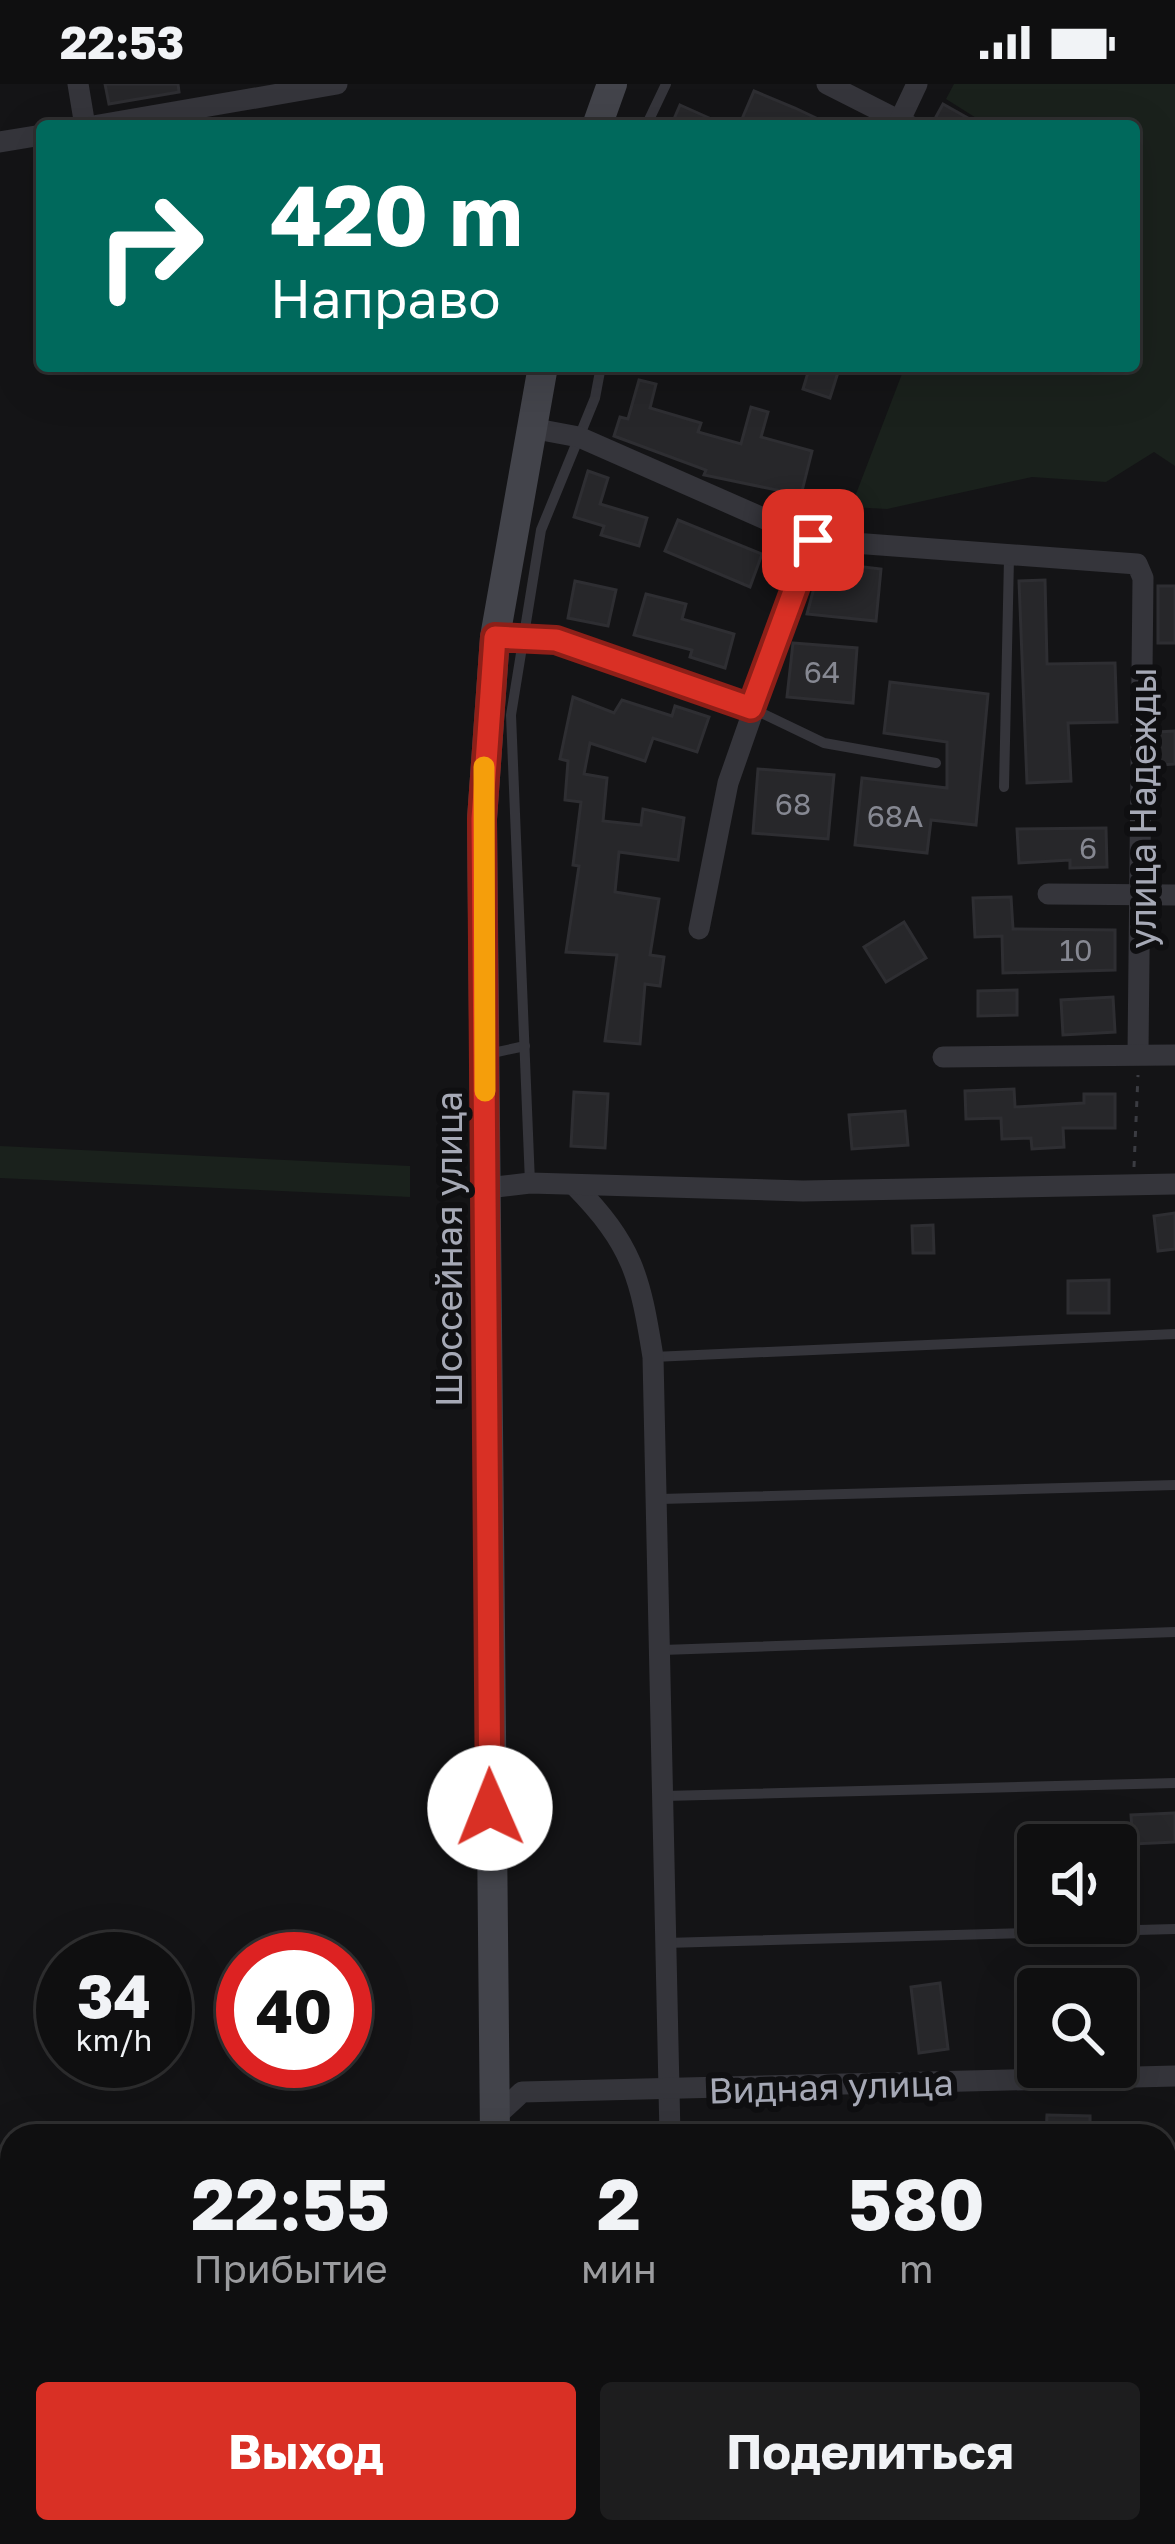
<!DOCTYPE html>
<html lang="ru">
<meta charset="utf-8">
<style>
body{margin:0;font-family:"Golos Text",sans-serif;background:#1d1d1e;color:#f1f3f6;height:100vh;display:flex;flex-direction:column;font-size:45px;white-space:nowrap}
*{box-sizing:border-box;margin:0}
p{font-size:39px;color:#9b9c9f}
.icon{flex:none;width:66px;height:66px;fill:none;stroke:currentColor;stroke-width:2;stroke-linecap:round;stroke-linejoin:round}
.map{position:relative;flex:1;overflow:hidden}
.drawer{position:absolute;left:0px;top:2040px;width:1176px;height:420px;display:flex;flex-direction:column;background:#0f0f10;border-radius:36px 36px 0 0;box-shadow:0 12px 48px #0002,0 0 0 3px #2f2f30}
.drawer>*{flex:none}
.guide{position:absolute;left:36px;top:36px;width:1104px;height:252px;border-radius:12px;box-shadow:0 12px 48px #0002,0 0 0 3px #2f2f30;background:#00695c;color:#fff;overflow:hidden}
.controls{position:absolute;left:1017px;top:1740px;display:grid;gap:24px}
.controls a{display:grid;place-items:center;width:120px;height:120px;border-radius:12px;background:#0f0f10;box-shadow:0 12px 48px #0002,0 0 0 3px #2f2f30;font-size:60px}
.speed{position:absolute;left:36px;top:1848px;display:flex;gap:24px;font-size:60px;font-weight:700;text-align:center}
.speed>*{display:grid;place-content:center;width:156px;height:156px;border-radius:50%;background:#0f0f10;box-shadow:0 12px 48px #0002,0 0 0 3px #2f2f30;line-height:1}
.speed small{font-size:30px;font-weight:400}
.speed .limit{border:18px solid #d22;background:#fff;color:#111}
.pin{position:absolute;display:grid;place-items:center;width:102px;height:102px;color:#fff;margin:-51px;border-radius:24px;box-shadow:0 6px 18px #0006}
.me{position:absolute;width:132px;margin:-66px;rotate:359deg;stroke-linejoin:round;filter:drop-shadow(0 0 9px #0008)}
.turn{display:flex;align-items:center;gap:42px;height:252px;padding:0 36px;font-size:54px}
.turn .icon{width:156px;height:156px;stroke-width:2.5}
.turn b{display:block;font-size:84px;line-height:102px}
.eta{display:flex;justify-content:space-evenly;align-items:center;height:204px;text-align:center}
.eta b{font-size:72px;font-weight:700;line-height:84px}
.action{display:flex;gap:24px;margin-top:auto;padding:24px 36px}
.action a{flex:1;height:138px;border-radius:12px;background:#d93025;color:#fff;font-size:48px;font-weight:700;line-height:138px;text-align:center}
.action a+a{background:#1d1d1e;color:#f1f3f6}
.status{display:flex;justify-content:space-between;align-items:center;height:84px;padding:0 60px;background:#0f0f10;direction:ltr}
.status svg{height:33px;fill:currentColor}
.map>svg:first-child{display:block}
</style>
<div class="status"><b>22:53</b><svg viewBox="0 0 49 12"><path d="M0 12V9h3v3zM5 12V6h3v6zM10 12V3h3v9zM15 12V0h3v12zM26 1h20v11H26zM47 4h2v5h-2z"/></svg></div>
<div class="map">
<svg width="1175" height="2460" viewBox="0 0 1175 2460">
<rect width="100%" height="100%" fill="#141416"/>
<g fill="#1a211c">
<polygon points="954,0 1175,0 1175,382 1154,368 1106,398 1032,393 887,425 851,423 905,282 1134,282 1134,42 989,42 946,15"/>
<polygon points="0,1062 410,1082 410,1113 0,1094"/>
<polygon points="1175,2384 1175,2460 1112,2460 1122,2448 1164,2448 1164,2397"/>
</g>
<g fill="#27272a" stroke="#2e2e32" stroke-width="3">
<polygon points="105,0 178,0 179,8 109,20"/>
<polygon points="754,7 795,24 833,42 739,42"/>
<polygon points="943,20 982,42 931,42"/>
<polygon points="680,21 727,42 671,42"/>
<polygon points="810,282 840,282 830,314 803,305"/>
<polygon points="639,296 656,300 650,324 701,339 698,348 741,360 751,323 768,328 761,353 812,367 801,411 704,391 706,386 614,352 620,333 628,335"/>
<polygon points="588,387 608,394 600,420 647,434 639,462 601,451 604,442 574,433"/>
<polygon points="678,436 762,470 750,503 665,467"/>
<polygon points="821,478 881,485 876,537 807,530"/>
<polygon points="1045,496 1047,580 1115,579 1117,638 1068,639 1071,697 1027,699 1019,497"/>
<polygon points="575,497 616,506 608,542 568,534"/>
<rect x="1158" y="502" width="17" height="57"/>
<polygon points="646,510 686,520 682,535 734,550 725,584 690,573 692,566 634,551"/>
<polygon points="793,559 857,564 853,619 787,613"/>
<polygon points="890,598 988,610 976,741 931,736 927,769 855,761 862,694 947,704 947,658 884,649"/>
<polygon points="573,613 614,629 622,616 672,632 675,622 709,633 697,668 653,654 645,677 590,659 584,690 607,694 603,737 641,741 643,725 684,734 678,776 619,768 615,808 659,815 650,871 664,873 660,902 645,900 640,960 605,957 617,871 566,868 579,782 573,781 581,718 565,716 568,677 560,675"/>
<polygon points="1175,647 1175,680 1160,681 1158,648"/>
<polygon points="758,685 834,691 828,755 753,749"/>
<polygon points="1106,744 1107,783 1070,784 1070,776 1019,779 1017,745"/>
<polygon points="1011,813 1013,845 1115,846 1115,886 1003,889 1002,852 975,853 973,814"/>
<polygon points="904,838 926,874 886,898 864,863"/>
<polygon points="1017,906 1017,931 978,932 978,907"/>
<polygon points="1113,913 1115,948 1063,951 1061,916"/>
<polygon points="1014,1005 1015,1023 1084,1019 1084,1010 1115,1010 1115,1044 1063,1044 1064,1063 1032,1065 1031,1054 1002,1055 1001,1034 966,1035 965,1007"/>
<polygon points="574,1008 608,1010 605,1064 571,1062"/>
<polygon points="905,1027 908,1061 852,1065 849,1031"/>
<polygon points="1175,1129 1175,1165 1158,1167 1154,1132"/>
<polygon points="933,1141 934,1169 913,1169 912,1142"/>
<polygon points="1109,1196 1109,1229 1068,1229 1068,1197"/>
<polygon points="1175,1729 1175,1758 1133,1760 1131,1731"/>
<polygon points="940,1899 948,1965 919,1969 911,1903"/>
<polygon points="1047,2031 1090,2032 1090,2052 1046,2052"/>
</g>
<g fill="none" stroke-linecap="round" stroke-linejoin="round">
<polyline stroke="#3b3c42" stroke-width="3" stroke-dasharray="6 9" stroke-linecap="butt" points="1134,1083 1138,991"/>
<g stroke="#35353b" stroke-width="10">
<polyline points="646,42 666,0"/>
<polyline points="751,624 824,659 936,679"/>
<polyline points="1004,703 1009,474"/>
<polyline points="488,970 525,962"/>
<polyline points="530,1099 511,631 541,446 595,314 601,282"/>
<polyline points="653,1273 1175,1250"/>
<polyline points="660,1415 1175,1401"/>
<polyline points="662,1566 1175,1548"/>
<polyline points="664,1712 1175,1699"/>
<polyline points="665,1859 1175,1845"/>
</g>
<g stroke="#35353b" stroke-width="21">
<polyline points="78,0 85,42"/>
<polyline points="827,0 910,42"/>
<polyline points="900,36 917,0"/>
<polyline points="93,42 337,0"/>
<polyline points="0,58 42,51"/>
<polyline points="531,344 579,353 813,456 1137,480 1143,494 1138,969"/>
<polyline points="495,553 556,556 751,624"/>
<polyline points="1048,810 1175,811"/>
<polyline points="699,845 728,699 813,456"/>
<polyline points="943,973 1175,971"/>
<path d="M 574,1101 C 633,1161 640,1192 653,1273 L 670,2052"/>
<polyline points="487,1104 530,1099 803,1107 1175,1100"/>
<polyline points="496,2032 522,2008 1175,1992"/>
<polyline points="1164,2166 1175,2166"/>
<polyline points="1164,2327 1175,2327"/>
<polyline points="622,2460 627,2448"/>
</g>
<g stroke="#43444b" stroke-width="30">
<polyline points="597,42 612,0"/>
<polyline points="495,2052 482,735 495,553 543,282"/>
<polyline points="0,2084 12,2091"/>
<polyline points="413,2460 416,2448"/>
</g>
</g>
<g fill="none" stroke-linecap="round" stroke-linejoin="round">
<defs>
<polyline id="route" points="490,1724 482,735 495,553 556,556 751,624 813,456"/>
</defs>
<use href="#route" stroke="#8d1f18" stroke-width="30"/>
<use href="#route" stroke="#d93025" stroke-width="21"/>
<polyline stroke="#f59e0b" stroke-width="21" points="484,683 485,1007"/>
</g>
<g text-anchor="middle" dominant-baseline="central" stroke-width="12" stroke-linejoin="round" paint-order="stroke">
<g font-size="30" fill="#868892">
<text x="822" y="588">64</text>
<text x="793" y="720">68</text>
<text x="895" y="732">68А</text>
<text x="1088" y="764">6</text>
<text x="1076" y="866">10</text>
</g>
<g font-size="36" fill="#a6a9b6" stroke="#0f0f11">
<text transform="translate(1142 724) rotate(-90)">улица Надежды</text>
<text transform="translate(448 1165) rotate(-90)">Шоссейная улица</text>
<text transform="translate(831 2002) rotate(-2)">Видная улица</text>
</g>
</g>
</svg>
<div class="controls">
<a><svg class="icon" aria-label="sound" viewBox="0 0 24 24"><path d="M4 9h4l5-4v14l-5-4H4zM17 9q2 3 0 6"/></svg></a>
<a><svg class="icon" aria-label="search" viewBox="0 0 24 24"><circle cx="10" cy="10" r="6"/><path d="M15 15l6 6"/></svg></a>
</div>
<div class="speed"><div>34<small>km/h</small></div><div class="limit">40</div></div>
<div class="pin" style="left:813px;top:456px;background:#d93025"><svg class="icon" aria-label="arrive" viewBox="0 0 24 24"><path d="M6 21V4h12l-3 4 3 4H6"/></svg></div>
<svg class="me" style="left:490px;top:1724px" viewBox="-20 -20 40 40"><circle r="19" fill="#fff"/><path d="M0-13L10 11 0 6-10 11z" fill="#d93025"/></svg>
<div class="guide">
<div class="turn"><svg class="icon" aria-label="right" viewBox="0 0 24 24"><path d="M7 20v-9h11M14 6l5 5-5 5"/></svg><div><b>420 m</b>Направо</div></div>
</div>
<section class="drawer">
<div class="eta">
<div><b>22:55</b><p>Прибытие</p></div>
<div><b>2</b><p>мин</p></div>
<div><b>580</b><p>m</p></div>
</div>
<div class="action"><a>Выход</a><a>Поделиться</a></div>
</section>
</div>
